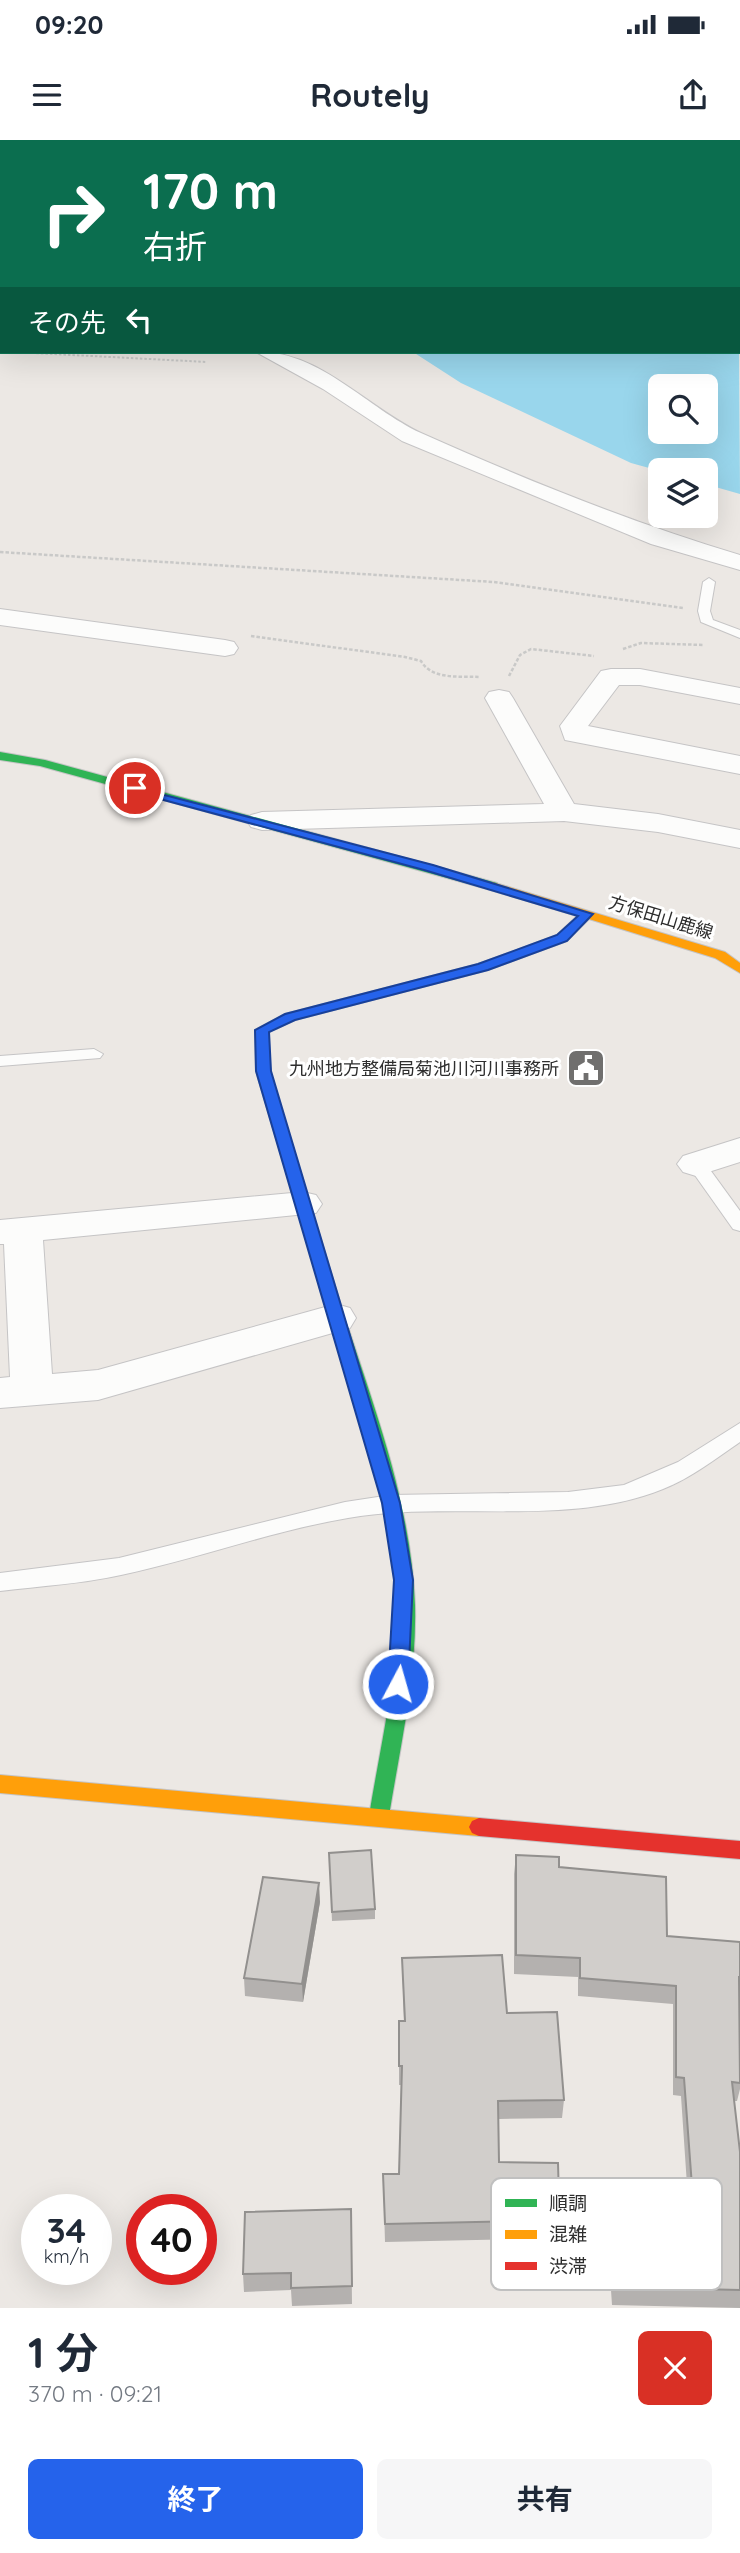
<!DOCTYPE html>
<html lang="ja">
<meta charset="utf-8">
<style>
body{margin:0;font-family:Quicksand,"Noto Sans JP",sans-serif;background:#f6f6f7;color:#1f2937;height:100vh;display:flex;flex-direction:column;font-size:26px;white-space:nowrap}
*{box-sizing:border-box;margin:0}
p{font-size:23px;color:#747a83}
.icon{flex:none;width:38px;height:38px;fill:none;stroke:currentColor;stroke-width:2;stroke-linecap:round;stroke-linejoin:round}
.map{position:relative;height:2168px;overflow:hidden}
.drawer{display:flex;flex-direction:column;background:#fff;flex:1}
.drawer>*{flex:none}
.top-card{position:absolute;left:0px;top:0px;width:740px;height:214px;box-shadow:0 7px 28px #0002;background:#0b6e4f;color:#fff;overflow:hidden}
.fabs{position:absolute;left:648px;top:234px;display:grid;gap:14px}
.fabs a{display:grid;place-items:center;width:70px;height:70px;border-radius:10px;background:#fff;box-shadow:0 7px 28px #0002;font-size:35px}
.speed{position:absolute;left:21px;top:2054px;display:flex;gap:14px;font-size:35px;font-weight:700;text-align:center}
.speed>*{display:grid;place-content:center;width:91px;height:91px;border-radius:50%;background:#fff;box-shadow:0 7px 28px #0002;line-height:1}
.speed small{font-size:18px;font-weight:400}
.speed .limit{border:10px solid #d22;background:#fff;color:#111}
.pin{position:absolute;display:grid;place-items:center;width:60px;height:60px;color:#fff;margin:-30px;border:4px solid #fff;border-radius:50%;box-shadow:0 2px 7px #0007}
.me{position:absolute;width:77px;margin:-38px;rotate:6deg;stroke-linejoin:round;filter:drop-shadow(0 0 5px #0008)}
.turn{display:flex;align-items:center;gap:24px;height:147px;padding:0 28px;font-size:32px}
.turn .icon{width:91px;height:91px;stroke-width:2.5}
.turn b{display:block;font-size:49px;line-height:60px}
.then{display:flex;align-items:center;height:66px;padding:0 28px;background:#0003;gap:14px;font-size:26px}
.round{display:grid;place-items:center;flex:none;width:74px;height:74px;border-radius:10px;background:#f6f6f7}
.overview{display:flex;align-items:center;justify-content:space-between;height:119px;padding:0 28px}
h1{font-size:42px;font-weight:700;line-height:52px}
.action{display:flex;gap:14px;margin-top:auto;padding:14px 28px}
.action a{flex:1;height:80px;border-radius:10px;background:#2563eb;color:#fff;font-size:28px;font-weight:700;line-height:80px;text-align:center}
.action a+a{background:#f6f6f7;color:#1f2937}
.status{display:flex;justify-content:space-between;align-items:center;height:49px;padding:0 35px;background:#fff;direction:ltr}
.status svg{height:19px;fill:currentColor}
header{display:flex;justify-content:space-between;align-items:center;height:91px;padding:0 28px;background:#fff;font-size:32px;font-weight:700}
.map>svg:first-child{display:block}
</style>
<div class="status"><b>09:20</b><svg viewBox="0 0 49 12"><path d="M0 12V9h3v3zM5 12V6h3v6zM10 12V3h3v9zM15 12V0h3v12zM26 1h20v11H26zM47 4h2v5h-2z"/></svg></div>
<header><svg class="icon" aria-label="menu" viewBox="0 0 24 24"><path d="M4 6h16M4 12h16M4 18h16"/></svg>Routely<svg class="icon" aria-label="share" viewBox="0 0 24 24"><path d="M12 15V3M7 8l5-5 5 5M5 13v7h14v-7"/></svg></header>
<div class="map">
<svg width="740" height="2168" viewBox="0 0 740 2168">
<rect width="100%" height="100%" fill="#ece8e4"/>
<path fill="#99d6ec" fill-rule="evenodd" d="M 739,209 L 740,354 L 705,344 L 705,331 L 660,331 L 631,323 L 461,243 L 413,212 L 738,212 ZM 660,247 L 705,247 L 705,292 L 660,292 Z"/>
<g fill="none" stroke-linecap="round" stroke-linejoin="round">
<defs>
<g id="lane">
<polygon points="593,0 604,0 606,2 594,2"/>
<polygon points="709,438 715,442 710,471 713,480 740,490 740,498 701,482 698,471 703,442"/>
<polygon points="94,909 103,914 100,918 0,926 0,916"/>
<polygon points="696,1018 703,1020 740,1071 740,1091 733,1089 687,1024"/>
<path d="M 740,1283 L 740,1302 C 715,1319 691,1338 663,1349 C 567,1388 449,1360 348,1378 C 271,1391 197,1419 121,1435 C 82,1444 40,1446 0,1451 L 0,1433 L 119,1418 L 345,1362 L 391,1355 L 568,1352 L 624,1345 L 678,1322 Z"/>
</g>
<g id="street">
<polygon points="264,0 286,0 287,2 265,2"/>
<polygon points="520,0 546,0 547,2 521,2"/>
<rect x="738" y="31" width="2" height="11"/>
<rect x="0" y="93" width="2" height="10"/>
<rect x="738" y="157" width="2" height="12"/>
<path d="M 256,212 C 318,209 367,268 421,293 C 524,339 632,383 740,415 L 740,430 L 651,404 L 402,301 L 323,249 Z"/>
<polygon points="0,469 225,500 234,502 238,508 234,514 225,516 0,485"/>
<polygon points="611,529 640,529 740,548 740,564 640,545 619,545 588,586 740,616 740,634 565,600 560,586 601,531"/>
<polygon points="499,550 509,552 513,558 574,664 658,674 740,690 740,708 658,692 564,681 262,690 251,687 247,681 251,675 262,672 544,664 485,558 489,552"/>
<polygon points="740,998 740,1022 696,1036 683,1032 677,1024 683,1016"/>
<polygon points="303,1052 316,1055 322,1064 316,1073 43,1100 52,1234 98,1230 336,1164 350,1168 356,1178 350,1188 98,1260 0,1268 0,1238 10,1237 4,1104 0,1104 0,1080"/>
</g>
<g id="fast">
<polygon points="0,612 45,620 497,743 498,746 497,749 487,749 40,626 0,620"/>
<path d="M 327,1141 L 335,1146 C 367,1250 411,1355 415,1465 C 417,1536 400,1607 389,1676 L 386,1682 L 379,1685 L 372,1682 L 369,1676 C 380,1607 398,1536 396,1465 C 393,1356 350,1250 319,1146 Z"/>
</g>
<g id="slow">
<polygon points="492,742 725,812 740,823 740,833 715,818 589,779 567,801 488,830 295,880 269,892 270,931 335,1146 333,1150 321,1150 256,931 255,890 285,874 478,824 557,795 577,776 487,749 487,743"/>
<polygon points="0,1635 479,1678 486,1681 489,1687 486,1693 479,1696 0,1653"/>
</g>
<polygon id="jam" points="479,1678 740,1701 740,1719 479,1696 472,1693 469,1687 472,1681"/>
</defs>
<use href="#lane" stroke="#c5c4c5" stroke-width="2"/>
<use href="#street" stroke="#c5c4c5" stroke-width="2"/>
<use href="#fast" stroke="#c5c4c5" stroke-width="2"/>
<use href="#slow" stroke="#c5c4c5" stroke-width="2"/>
<use href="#jam" stroke="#c5c4c5" stroke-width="2"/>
<g stroke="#c9c9c8" stroke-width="2" stroke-dasharray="2.5 2" stroke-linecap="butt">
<polyline points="0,160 2,158"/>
<polyline points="14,212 207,222"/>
</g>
<g stroke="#c9c9c8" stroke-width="2.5" stroke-dasharray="3.5 2" stroke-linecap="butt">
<polyline points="0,412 494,442 683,468"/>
<path d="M 251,496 L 405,517 L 421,521 C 432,540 459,536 479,537"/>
<polyline points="623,509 641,503 704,505"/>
<polyline points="509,536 520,515 531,509 594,516"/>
</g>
<use href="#lane" fill="#fcfcfb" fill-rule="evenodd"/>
<use href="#street" fill="#fcfcfb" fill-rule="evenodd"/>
<use href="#fast" fill="#30b455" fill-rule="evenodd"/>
<use href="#slow" fill="#ff9f0a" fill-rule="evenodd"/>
<use href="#jam" fill="#e5322d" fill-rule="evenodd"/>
</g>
<g fill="#b4b1af">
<polygon points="329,1713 375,1769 375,1779 332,1781"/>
<polygon points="516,1715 559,1727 667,1796 740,1802 740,1949 737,1961 734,1961 740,2012 740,2168 612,2165 611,2150 572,2149 572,2139 520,2138 519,2099 385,2102 383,2034 399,2034 401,1945 399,1945 399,1881 404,1881 402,1818 507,1873 564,1960 562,1978 499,1979 499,2022 559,2058 688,2060 681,1956 673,1955 673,1864 578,1856 578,1837 514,1834 514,1734"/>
<polygon points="320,1762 303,1862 245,1856 244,1838"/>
<polygon points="351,2069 352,2164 292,2166 291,2150 244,2152 243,2134"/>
</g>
<polygon fill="#92908e" points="319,1743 320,1762 303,1862 302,1844"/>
<g fill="#d1cecb" stroke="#92908e" stroke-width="2">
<polygon points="371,1710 375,1769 332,1772 329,1713"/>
<polygon points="516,1715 559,1717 559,1727 666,1737 667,1796 740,1802 740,1837 739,1837 740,1943 732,1942 740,2012 740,2150 614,2147 614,2132 575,2132 574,2122 522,2121 521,2081 385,2084 383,2034 399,2034 402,1926 399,1926 399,1881 405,1881 402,1818 502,1815 507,1873 557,1872 564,1960 498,1961 499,2022 558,2023 559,2058 693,2060 684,1938 676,1937 676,1846 580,1838 580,1818 516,1815"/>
<polygon points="263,1737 319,1743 302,1844 244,1838"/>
<polygon points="351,2069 352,2146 291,2148 291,2133 243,2134 245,2072"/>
</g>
<polygon fill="#2563eb" stroke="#184099" stroke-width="2" points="130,646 433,725 593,774 567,801 488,830 295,880 269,892 271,931 400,1363 413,1440 408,1544 405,1550 391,1550 388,1544 394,1440 382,1363 256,931 255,890 285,874 478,824 557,795 578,776 424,730 130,651"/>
<defs>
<symbol id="civic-square" viewBox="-11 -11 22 22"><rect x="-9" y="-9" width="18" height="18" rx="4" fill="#706f6e" stroke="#fff"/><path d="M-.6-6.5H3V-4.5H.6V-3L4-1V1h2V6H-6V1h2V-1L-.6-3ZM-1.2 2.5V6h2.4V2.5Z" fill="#fff"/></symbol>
</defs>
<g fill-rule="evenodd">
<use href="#civic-square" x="564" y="906" width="44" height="44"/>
</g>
<g text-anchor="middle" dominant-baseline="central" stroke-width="6" stroke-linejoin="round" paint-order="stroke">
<g font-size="18" fill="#2e2e2e" stroke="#fff">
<text transform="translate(661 777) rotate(17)">方保田山鹿線</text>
</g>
<g font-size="18" fill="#2e2e2e" stroke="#fff" text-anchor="end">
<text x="559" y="928">九州地方整備局菊池川河川事務所</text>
</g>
</g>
<rect x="491" y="2038" width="231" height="112" rx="10" fill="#fff" stroke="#c0c0c0" stroke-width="2"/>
<rect x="505" y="2059" width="32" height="8" fill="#30b455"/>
<rect x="505" y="2090" width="32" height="9" fill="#ff9f0a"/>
<rect x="505" y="2122" width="32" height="8" fill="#e5322d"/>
<g font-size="19" fill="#2e2e2e">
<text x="549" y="2070">順調</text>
<text x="549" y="2101">混雑</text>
<text x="549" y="2133">渋滞</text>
</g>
</svg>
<div class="fabs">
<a><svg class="icon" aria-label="search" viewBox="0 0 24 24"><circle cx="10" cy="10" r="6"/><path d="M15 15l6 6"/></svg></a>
<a><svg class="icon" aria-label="layers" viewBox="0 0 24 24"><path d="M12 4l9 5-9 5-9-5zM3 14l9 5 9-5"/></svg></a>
</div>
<div class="speed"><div>34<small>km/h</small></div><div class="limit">40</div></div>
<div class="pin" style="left:135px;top:648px;background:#d93025"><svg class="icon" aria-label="arrive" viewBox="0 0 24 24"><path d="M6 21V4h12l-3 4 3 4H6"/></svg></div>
<svg class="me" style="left:398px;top:1544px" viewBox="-20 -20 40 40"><circle r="17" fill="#2563eb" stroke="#fff" stroke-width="3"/><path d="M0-11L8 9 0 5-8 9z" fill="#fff"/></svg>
<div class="top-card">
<div class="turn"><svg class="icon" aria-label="right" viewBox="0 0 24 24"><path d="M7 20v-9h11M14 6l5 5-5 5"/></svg><div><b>170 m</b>右折</div></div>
<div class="then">その先<svg class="icon" aria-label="left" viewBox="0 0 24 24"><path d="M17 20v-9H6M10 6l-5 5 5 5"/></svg></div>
</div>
</div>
<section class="drawer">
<div class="overview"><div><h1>1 分</h1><p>370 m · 09:21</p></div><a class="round" style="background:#d93025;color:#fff"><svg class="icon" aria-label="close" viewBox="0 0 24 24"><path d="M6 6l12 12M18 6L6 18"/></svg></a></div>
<div class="action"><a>終了</a><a>共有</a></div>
</section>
